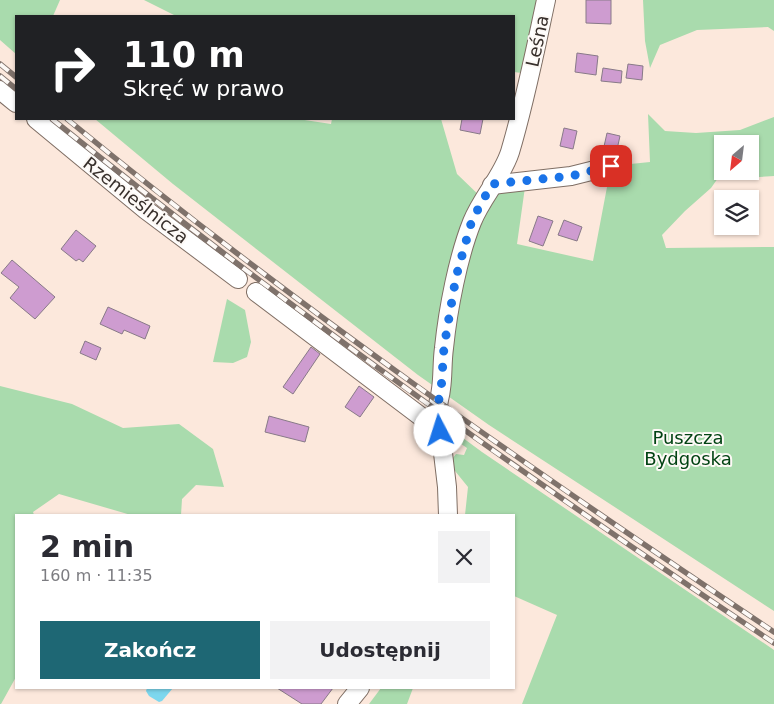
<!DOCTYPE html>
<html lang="pl">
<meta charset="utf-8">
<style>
body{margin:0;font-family:"DejaVu Sans",sans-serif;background:#f2f2f3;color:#2b2b33;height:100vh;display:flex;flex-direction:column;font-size:19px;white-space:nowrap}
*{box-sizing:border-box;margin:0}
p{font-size:16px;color:#7c7c81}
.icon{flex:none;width:28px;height:28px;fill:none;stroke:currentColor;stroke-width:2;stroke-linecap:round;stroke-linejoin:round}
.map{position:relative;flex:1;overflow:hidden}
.details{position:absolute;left:15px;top:514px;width:500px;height:175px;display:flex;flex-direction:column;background:#fff;border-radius:0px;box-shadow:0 1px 4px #0004}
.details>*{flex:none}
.hud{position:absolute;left:15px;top:15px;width:500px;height:105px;border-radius:0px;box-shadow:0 1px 4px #0004;background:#202124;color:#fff;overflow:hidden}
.needle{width:32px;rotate:208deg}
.controls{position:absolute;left:714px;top:135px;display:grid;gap:10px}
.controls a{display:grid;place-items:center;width:45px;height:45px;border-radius:0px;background:#fff;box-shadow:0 1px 4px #0004;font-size:25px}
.pin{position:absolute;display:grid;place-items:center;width:42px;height:42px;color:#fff;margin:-21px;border-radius:10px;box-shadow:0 2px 8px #0006}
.me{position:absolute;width:55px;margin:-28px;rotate:355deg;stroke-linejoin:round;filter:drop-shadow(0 0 4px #0008)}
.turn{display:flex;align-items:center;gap:18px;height:105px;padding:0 25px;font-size:22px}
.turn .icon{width:65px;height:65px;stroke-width:2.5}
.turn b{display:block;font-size:35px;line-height:42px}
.round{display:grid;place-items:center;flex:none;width:52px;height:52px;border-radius:0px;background:#f2f2f3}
.overview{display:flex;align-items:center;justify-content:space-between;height:85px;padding:0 25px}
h1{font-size:30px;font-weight:800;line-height:38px}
.cta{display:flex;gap:10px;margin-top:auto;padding:10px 25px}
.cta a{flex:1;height:58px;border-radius:0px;background:#1e6774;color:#fff;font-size:20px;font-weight:800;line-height:58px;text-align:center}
.cta a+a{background:#f2f2f3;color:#2b2b33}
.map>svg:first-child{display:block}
</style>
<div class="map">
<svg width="774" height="704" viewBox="0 0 774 704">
<rect width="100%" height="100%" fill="#fce8dc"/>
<g fill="#a9dbad">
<polygon points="0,0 60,0 53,16 16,16 16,54 0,40"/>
<polygon points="144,0 546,0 529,74 514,72 514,16 176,16"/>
<polygon points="643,0 774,0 774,31 768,27 697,30 660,45 650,68 645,41"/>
<polygon points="648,114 665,131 696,133 740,130 774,117 774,176 759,177 736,171 750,171 750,144 722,144 723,171 711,188 685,211 662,235 666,248 774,247 774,611 489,425 418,375 173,184 95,119 298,119 331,124 332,119 441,119 457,174 483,199 526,180 517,244 593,261 611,166 650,162"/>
<polygon points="227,299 245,310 251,342 247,357 233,363 213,362"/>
<polygon points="0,386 72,404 123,428 179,424 213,449 224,487 196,485 182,499 181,515 131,515 59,494 33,512 34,515 16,515 16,677 1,704 0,704"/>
<polygon points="444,424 482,452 774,650 774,704 522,704 557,615 514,596 514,515 465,515 468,487 451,466 452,459 456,454 464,455 467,448 448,435"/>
<polygon points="381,688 413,688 407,704 369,704"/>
</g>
<polygon fill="#7dd7ee" points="147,688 173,688 162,701 159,702 149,696 146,691"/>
<g fill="#ce9cd0" stroke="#887a88">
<polygon points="586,0 611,0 611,24 586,23"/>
<polygon points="577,53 598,56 596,75 575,72"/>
<polygon points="628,64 643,66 642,80 626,78"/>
<polygon points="603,68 622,71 621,83 601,81"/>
<polygon points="462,119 483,119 480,134 460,130"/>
<polygon points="564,128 577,131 573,149 560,146"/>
<polygon points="607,133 620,136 616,154 603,151"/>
<polygon points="538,216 553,221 543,246 529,241"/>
<polygon points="564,220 582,227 577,241 558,235"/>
<polygon points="76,230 96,246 83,262 79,259 76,261 61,249"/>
<polygon points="12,260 55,297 35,319 10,298 19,287 1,273"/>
<polygon points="108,307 150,326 145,339 124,330 122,334 100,324"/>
<polygon points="85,341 101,348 96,360 80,353"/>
<polygon points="311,347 320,354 293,394 283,387"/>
<polygon points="359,386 374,397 360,417 345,407"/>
<polygon points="269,416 309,427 305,442 265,432"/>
<polygon points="277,688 333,688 321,704 302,704"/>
</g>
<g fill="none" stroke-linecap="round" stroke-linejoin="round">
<defs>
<g id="minor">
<polyline points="0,90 16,103"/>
<polyline points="36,119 146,210 238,279"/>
<polyline points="492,185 571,176 611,166"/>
<polyline points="256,292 440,431"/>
<path d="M 448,515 L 447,487 L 439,419 C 435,408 440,400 441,389 C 443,376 442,362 444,348 C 448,309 458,257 472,222 C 482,197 502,177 510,152 C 525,102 535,51 546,0"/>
<polyline points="347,704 360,688"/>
</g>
</defs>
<use href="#minor" stroke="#7f6e64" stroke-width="20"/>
<use href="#minor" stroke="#fff" stroke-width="18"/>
<defs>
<g id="rail">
<polyline points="0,64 16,77"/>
<polyline points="0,76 16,89"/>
<path d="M 52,119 C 284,306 527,478 774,643"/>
<path d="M 67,119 C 292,304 532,470 774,632"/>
</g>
</defs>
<use href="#rail" stroke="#7f726b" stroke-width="5.5"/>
<use href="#rail" stroke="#fdf9f6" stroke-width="4" stroke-dasharray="11" stroke-linecap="butt"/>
</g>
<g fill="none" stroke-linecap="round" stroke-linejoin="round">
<polyline stroke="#1a73e8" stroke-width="9" stroke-dasharray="0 16.2" points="440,431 436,411 441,391 444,347 456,277 472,220 492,184 571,176 611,166"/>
</g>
<g text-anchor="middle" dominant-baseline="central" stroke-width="4" stroke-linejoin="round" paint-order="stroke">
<g font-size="18" fill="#372f2b" stroke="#fdf9f6">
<text transform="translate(537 41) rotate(-78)">Leśna</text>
<text transform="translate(136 200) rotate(38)">Rzemieślnicza</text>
</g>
<g font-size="18" fill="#024313" stroke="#fdf9f6">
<text x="688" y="437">Puszcza<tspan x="688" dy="21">Bydgoska</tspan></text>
</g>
</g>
</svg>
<div class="controls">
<a><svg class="needle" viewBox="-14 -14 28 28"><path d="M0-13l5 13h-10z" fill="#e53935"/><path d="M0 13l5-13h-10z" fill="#7c7c81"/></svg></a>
<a><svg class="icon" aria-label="layers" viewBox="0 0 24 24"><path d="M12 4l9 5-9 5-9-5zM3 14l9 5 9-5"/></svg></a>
</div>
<div class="pin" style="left:611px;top:166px;background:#d93025"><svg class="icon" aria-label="arrive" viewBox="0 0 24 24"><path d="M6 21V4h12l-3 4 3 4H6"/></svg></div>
<svg class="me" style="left:440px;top:431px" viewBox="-20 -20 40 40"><circle r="19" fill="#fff"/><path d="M0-13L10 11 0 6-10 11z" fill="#1a73e8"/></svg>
<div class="hud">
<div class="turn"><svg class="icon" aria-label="right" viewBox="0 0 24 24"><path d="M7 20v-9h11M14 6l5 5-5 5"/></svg><div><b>110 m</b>Skręć w prawo</div></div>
</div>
<section class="details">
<div class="overview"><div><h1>2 min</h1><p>160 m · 11:35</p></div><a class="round"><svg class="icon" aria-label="close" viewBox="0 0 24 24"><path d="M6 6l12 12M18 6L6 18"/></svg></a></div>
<div class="cta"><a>Zakończ</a><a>Udostępnij</a></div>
</section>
</div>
